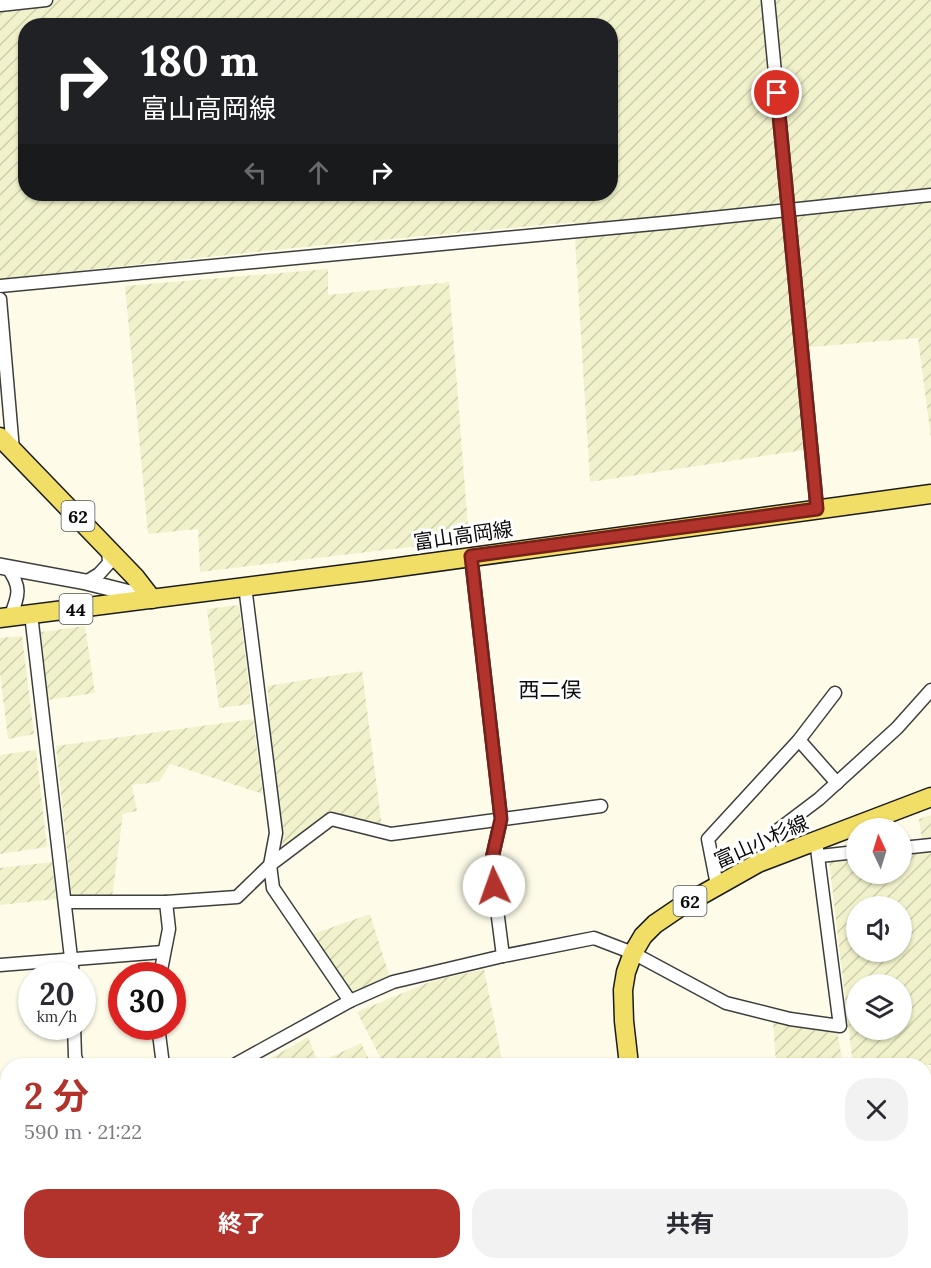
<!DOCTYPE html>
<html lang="ja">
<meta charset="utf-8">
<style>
body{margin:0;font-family:Lora,"Noto Sans JP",serif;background:#f2f2f3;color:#2b2b33;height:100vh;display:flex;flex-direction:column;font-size:22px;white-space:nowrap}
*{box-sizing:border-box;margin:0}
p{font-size:20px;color:#7c7c81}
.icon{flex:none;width:33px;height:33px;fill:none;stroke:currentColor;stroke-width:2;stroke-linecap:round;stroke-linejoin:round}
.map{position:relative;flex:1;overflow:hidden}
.sheet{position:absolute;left:0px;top:1058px;width:932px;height:212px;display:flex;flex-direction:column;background:#fff;border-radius:24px 24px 0 0;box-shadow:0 2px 4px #0004}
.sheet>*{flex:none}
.top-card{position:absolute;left:18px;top:18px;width:600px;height:183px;border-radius:24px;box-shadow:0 2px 4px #0004;background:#202124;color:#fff;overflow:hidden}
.needle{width:39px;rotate:356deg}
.tools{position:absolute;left:846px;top:818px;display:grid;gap:12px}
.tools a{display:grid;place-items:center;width:66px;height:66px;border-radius:50%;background:#fff;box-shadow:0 2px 4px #0004;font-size:30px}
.speed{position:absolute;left:18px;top:962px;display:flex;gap:12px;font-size:30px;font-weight:700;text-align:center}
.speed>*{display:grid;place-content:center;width:78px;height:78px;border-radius:50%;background:#fff;box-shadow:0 2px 4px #0004;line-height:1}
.speed small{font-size:15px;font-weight:400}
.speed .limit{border:9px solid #d22;background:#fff;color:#111}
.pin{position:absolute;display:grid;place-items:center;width:51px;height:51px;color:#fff;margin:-26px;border:3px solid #fff;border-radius:50%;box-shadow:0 2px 6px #0007}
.me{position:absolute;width:66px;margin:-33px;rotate:357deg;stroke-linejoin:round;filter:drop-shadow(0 0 4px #0008)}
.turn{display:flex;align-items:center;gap:21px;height:126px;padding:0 24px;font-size:27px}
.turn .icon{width:78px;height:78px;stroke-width:2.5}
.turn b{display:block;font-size:42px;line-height:51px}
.lanes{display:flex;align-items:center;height:57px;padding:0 24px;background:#0003;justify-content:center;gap:30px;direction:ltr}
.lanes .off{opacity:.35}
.round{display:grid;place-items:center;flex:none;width:63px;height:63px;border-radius:24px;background:#f2f2f3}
.headline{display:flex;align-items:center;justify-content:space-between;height:102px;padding:0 24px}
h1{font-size:36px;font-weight:700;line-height:45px;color:#b2332b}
.primary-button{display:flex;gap:12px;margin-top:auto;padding:12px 24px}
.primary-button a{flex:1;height:69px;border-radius:24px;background:#b2332b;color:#fff;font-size:24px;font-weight:700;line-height:69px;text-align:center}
.primary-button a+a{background:#f2f2f3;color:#2b2b33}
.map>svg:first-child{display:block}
</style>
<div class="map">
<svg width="931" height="1268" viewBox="0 0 931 1268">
<defs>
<pattern id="farmland-furrows" width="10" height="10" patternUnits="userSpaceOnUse" patternTransform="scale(1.5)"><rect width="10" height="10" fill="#f1f2cb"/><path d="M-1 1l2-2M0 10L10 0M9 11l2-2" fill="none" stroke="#cdcead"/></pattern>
<pattern id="water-rules" width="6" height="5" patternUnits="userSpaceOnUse" patternTransform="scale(1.5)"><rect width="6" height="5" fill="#b1d3f2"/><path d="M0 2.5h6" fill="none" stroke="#97b4ce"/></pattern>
</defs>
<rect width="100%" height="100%" fill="#fefce9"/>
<g fill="url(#farmland-furrows)" fill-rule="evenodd">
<path d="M 0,0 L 931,0 L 931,439 L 918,338 L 799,348 L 804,450 L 590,482 L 574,222 L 294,248 L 0,279 ZM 26,26 L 610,26 L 610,194 L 26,194 Z"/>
<polygon points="328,269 328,295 449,282 469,540 200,572 198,529 148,534 125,286"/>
<polygon points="239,605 251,704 219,708 207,609"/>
<polygon points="85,626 95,693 48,700 41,632"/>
<polygon points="22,636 34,734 8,739 0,673 0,638"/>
<polygon points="362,671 382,827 333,813 282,847 283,835 265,713 270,712 267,686"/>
<polygon points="253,719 263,794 170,764 159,782 132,785 137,811 123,814 112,897 72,898 56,746"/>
<polygon points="36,750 47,847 0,854 0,755"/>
<path d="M 931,815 L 931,1065 L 853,1065 L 829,861 L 856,859 L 856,873 L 902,873 L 902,855 L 924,853 L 919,819 ZM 856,906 L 902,906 L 902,951 L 856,951 ZM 856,984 L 902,984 L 902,1029 L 856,1029 Z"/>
<polygon points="52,862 56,899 0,905 0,868"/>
<polygon points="370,914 390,978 353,995 313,934"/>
<polygon points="484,969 503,1065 384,1065 357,1012 432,981"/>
<polygon points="773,1021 837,1031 843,1065 776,1065"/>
<polygon points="308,1037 318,1063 361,1043 372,1065 259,1065"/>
<polygon points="7,1210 8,1262 395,1262 341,1268 0,1268 0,1211"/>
</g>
<polygon fill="url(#water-rules)" stroke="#3c80c5" stroke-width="1.5" points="626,1262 718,1262 827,1268 569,1268"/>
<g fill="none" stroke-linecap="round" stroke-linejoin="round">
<defs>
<g id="minor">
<polyline points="768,0 817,509"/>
<polyline points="0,5 46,0"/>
<polyline points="0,286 674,222 931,195"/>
<polyline points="0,299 13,450"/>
<polyline points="471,556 501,819 491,863 503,956"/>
<path d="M 7,567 C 22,587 19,595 10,617"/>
<polyline points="86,582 99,574 109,563 108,548"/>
<polyline points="245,586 276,833 270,865 273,888 350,1001"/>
<polyline points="31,614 73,975"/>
<polyline points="799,740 837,783"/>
<polyline points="902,848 931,845"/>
<polyline points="820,856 856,852"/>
<polyline points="758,863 778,830 819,799 897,728 931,690"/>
<polyline points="717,885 708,839 799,740 835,693"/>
<polyline points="65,902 166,902 237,897 270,865 331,819 391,834 601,806"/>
<polyline points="0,965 163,952"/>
<polyline points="160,975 169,929 166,902"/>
<polyline points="74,1026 75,1056 78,1065"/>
<polyline points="158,1026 163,1065"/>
<polyline points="234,1065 350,1001 393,982 503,956 594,938 633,953 726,1003 790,1019 840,1026 816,841"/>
<polyline points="0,1157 8,1156"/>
</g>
<polyline id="tertiary" points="0,566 86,582 146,597"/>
<g id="primary">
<polyline points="0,437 135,577 152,599"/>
<polyline points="0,618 370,571 931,494"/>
<polyline points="629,1065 624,1021 623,990 626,972 633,953 643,936 655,924 680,907 758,863 931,797"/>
<polyline points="642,1262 642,1268"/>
</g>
</defs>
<use href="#minor" stroke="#3e3e3e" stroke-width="15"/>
<use href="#tertiary" stroke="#3e3e3e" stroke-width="18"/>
<use href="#primary" stroke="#1c1c1c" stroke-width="21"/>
<use href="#minor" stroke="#fff" stroke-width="12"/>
<use href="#tertiary" stroke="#fff" stroke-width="15"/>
<use href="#primary" stroke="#f1de66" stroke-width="18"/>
<g stroke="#b2332b" stroke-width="4">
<polyline points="924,1087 931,1086"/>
<polyline points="0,1196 8,1195"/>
</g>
</g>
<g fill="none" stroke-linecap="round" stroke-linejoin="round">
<defs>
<polyline id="route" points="494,886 491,863 501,819 471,556 817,509 777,93"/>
</defs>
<use href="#route" stroke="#74211c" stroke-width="15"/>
<use href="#route" stroke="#b2332b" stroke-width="10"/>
</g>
<g text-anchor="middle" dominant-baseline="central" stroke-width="6" stroke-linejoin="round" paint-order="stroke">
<g fill="#fff" stroke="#545454" stroke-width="1.5">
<rect x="61.5" y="501" width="33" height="30" rx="4.5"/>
<rect x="59.5" y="594" width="33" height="30" rx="4.5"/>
<rect x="673.5" y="886" width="33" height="30" rx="4.5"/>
</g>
<g font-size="18" font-weight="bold" fill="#0b0b0b">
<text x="78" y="516">62</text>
<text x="76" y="609">44</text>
<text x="690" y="901">62</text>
</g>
<g font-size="20" fill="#0b0b0b" stroke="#fff">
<text transform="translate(463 535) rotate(-8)">富山高岡線</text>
<text transform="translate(761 841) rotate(-24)">富山小杉線</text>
</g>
<g font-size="21" fill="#0b0b0b" stroke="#fff">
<text x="550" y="689">西二俣</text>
</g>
</g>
</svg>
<div class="tools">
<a><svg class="needle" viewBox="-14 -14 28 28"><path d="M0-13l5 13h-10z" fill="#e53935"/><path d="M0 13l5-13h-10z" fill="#7c7c81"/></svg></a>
<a><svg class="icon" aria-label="sound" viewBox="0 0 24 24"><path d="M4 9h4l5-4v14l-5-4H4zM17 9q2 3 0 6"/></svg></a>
<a><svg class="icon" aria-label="layers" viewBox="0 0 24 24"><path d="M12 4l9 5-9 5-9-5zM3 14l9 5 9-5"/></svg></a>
</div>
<div class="speed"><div>20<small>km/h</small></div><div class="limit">30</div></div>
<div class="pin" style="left:777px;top:93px;background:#d93025"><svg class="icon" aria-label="arrive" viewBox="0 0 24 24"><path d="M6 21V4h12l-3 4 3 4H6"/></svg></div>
<svg class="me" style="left:494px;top:886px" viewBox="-20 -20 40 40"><circle r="19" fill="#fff"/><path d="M0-13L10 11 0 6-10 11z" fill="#b2332b"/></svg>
<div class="top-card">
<div class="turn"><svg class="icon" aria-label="right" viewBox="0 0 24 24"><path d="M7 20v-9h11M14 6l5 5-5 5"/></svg><div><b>180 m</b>富山高岡線</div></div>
<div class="lanes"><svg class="icon off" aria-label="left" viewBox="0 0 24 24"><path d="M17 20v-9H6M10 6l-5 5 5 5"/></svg><svg class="icon off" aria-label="ahead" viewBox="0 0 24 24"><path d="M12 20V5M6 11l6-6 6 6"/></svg><svg class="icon" aria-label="right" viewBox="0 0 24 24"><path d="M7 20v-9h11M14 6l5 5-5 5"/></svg></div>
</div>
<section class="sheet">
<div class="headline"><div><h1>2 分</h1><p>590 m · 21:22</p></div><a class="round"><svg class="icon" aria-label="close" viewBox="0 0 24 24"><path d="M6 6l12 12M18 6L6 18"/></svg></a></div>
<div class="primary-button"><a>終了</a><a>共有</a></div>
</section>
</div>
